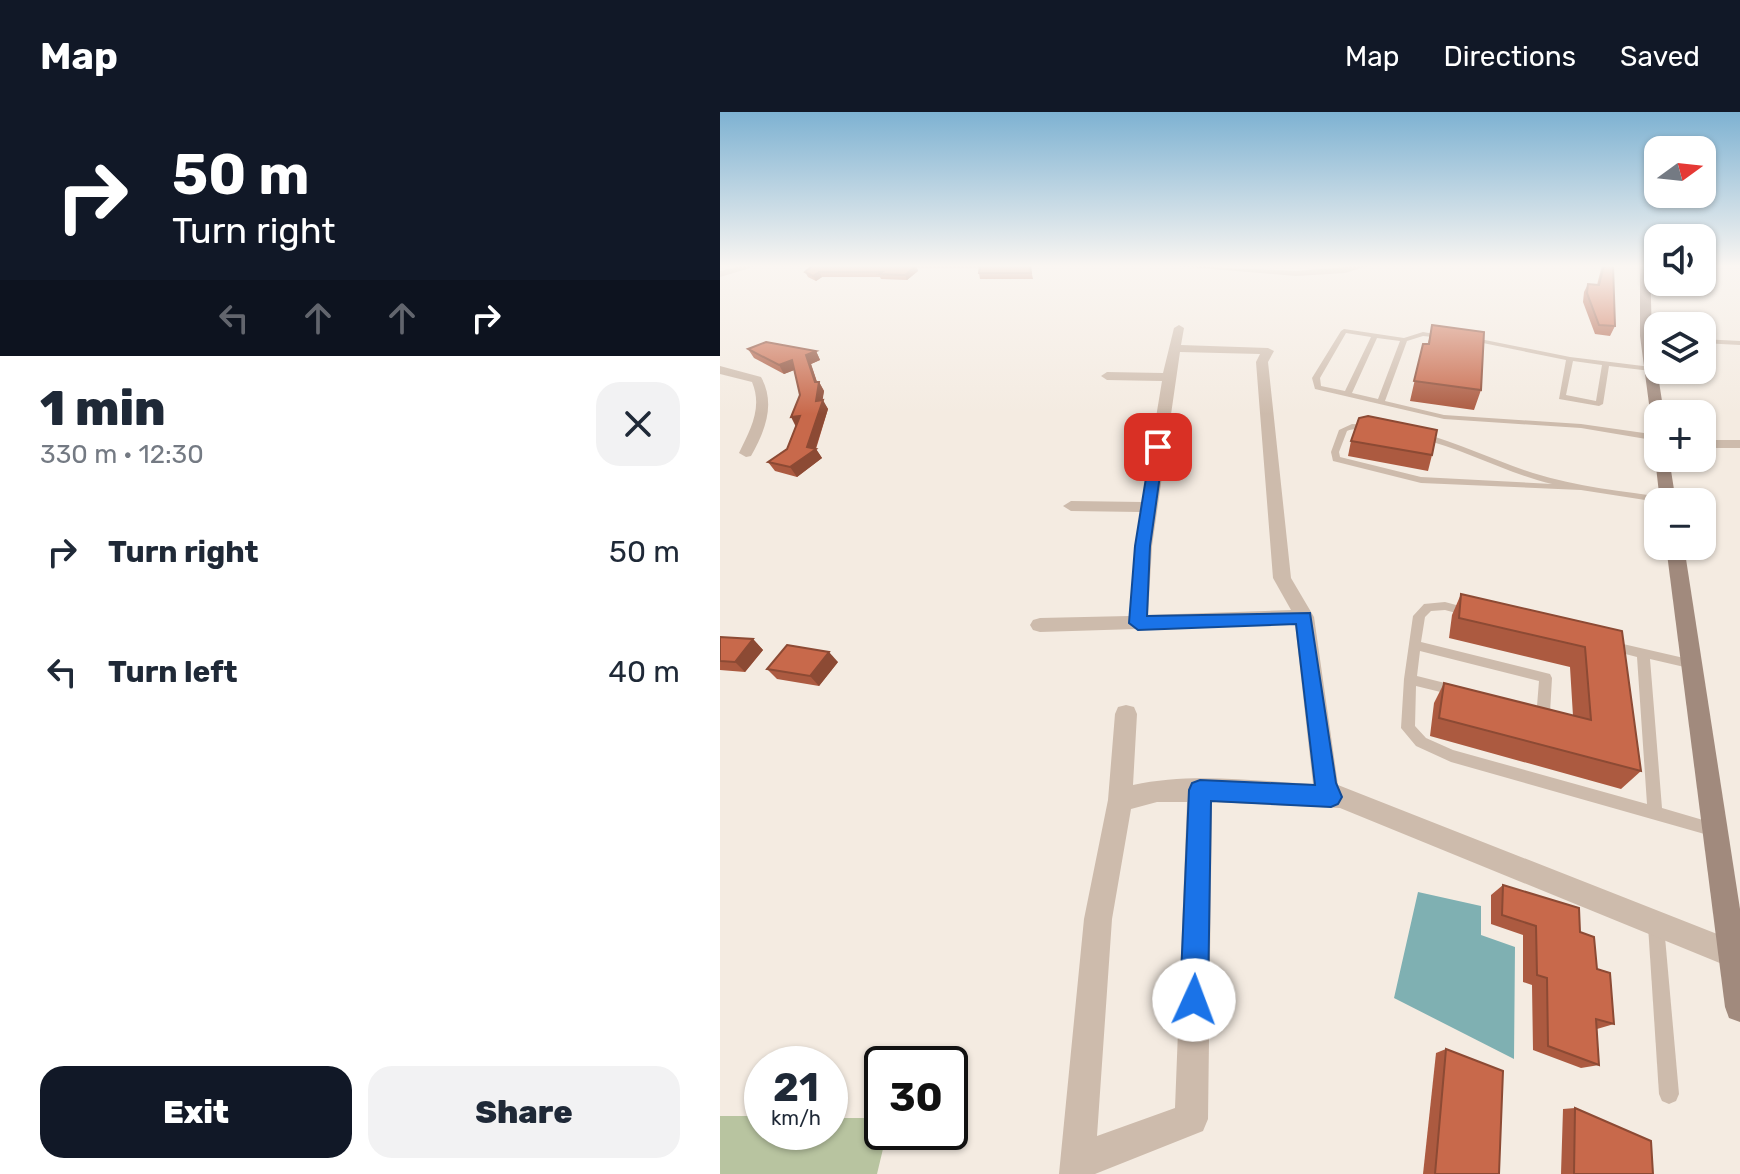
<!DOCTYPE html>
<meta charset="utf-8">
<style>
body{margin:0;font-family:Rubik,sans-serif;background:#f2f2f3;color:#1f2937;height:100vh;display:flex;flex-direction:column;font-size:30px;white-space:nowrap}
*{box-sizing:border-box;margin:0}
p{font-size:26px;color:#747a83}
.icon{flex:none;width:44px;height:44px;fill:none;stroke:currentColor;stroke-width:2;stroke-linecap:round;stroke-linejoin:round}
.map{position:relative;flex:1;overflow:hidden}
.sheet{display:flex;flex-direction:column;background:#fff;width:720px}
.sheet>*{flex:none}
.hud{background:#111827;color:#fff;overflow:hidden}
.needle{width:52px;rotate:75deg}
.fabs{position:absolute;left:924px;top:24px;display:grid;gap:16px}
.fabs a{display:grid;place-items:center;width:72px;height:72px;border-radius:16px;background:#fff;box-shadow:0 2px 6px #0004;font-size:40px}
.speed{position:absolute;left:24px;top:934px;display:flex;gap:16px;font-size:40px;font-weight:700;text-align:center}
.speed>*{display:grid;place-content:center;width:104px;height:104px;border-radius:50%;background:#fff;box-shadow:0 2px 6px #0004;line-height:1}
.speed small{font-size:20px;font-weight:400}
.speed .limit{border:4px solid #111;border-radius:12px;background:#fff;color:#111}
.pin{position:absolute;display:grid;place-items:center;width:68px;height:68px;color:#fff;margin:-34px;border-radius:16px;box-shadow:0 4px 12px #0006}
.me{position:absolute;width:88px;margin:-44px;rotate:2deg;stroke-linejoin:round;filter:drop-shadow(0 0 6px #0008)}
.turn{display:flex;align-items:center;gap:28px;height:168px;padding:0 40px;font-size:36px}
.turn .icon{width:104px;height:104px;stroke-width:2.5}
.turn b{display:block;font-size:56px;line-height:68px}
.lanes{display:flex;align-items:center;height:76px;padding:0 40px;background:#0003;justify-content:center;gap:40px;direction:ltr}
.lanes .off{opacity:.35}
.round{display:grid;place-items:center;flex:none;width:84px;height:84px;border-radius:24px;background:#f2f2f3}
.overview{display:flex;align-items:center;justify-content:space-between;height:136px;padding:0 40px}
h1{font-size:48px;font-weight:800;line-height:60px}
.primary-button{display:flex;gap:16px;margin-top:auto;padding:16px 40px}
.primary-button a{flex:1;height:92px;border-radius:24px;background:#111827;color:#fff;font-size:32px;font-weight:800;line-height:92px;text-align:center}
.primary-button a+a{background:#f2f2f3;color:#1f2937}
ul{padding:0;list-style:none}
li{display:flex;align-items:center;gap:24px;height:120px;padding:0 40px}
li div{flex:1}
li b{display:block;font-size:30px}
li em{font-style:normal}
header{display:flex;align-items:center;gap:48px;box-sizing:border-box;height:112px;padding:0 40px;background:#111827;color:#fff}
header strong{font-size:38px}
nav{display:flex;gap:44px;margin-inline-start:auto;font-size:28px}
main{display:flex;flex:1;min-height:0}
.map>svg:first-child{display:block}
</style>
<header>
<strong>Map</strong>
<nav><a>Map</a><a>Directions</a><a>Saved</a></nav>
</header>
<main>
<section class="sheet">
<div class="hud">
<div class="turn"><svg class="icon" aria-label="right" viewBox="0 0 24 24"><path d="M7 20v-9h11M14 6l5 5-5 5"/></svg><div><b>50 m</b>Turn right</div></div>
<div class="lanes"><svg class="icon off" aria-label="left" viewBox="0 0 24 24"><path d="M17 20v-9H6M10 6l-5 5 5 5"/></svg><svg class="icon off" aria-label="ahead" viewBox="0 0 24 24"><path d="M12 20V5M6 11l6-6 6 6"/></svg><svg class="icon off" aria-label="ahead" viewBox="0 0 24 24"><path d="M12 20V5M6 11l6-6 6 6"/></svg><svg class="icon" aria-label="right" viewBox="0 0 24 24"><path d="M7 20v-9h11M14 6l5 5-5 5"/></svg></div>
</div>
<div class="overview"><div><h1>1 min</h1><p>330 m · 12:30</p></div><a class="round"><svg class="icon" aria-label="close" viewBox="0 0 24 24"><path d="M6 6l12 12M18 6L6 18"/></svg></a></div>
<ul>
<li><svg class="icon" aria-label="right" viewBox="0 0 24 24"><path d="M7 20v-9h11M14 6l5 5-5 5"/></svg><div><b>Turn right</b></div><em>50 m</em></li>
<li><svg class="icon" aria-label="left" viewBox="0 0 24 24"><path d="M17 20v-9H6M10 6l-5 5 5 5"/></svg><div><b>Turn left</b></div><em>40 m</em></li>
</ul>
<div class="primary-button"><a>Exit</a><a>Share</a></div>
</section>
<div class="map">
<svg width="1020" height="1062" viewBox="0 0 1020 1062">
<rect width="100%" height="100%" fill="#f4ebe1"/>
<polygon fill="#b8c4a0" points="0,1004 42,1004 42,1020 110,1020 110,1006 162,1006 162,1020 167,1020 157,1062 0,1062"/>
<polygon fill="#7fb0b2" points="698,780 761,794 761,823 795,835 794,947 674,886"/>
<g fill="none" stroke-linecap="round" stroke-linejoin="round">
<g fill="#cdbbac" fill-rule="evenodd">
<path d="M 624,217 L 684,226 L 703,220 L 726,224 L 723,226 L 703,224 L 687,229 L 665,289 L 724,303 L 861,312 L 938,323 L 938,329 L 861,316 L 724,307 L 595,277 L 592,266 L 621,219 ZM 626,221 L 651,225 L 625,279 L 601,274 L 600,266 ZM 657,226 L 680,229 L 658,287 L 632,281 Z"/>
<path d="M 750,225 L 850,245 L 931,255 L 935,257 L 931,259 L 889,254 L 883,292 L 879,294 L 839,287 L 846,248 L 748,228 L 748,226 ZM 853,249 L 882,253 L 876,289 L 846,283 Z"/>
<polygon points="982,227 1020,229 1020,233 982,231"/>
<path d="M 632,312 L 652,313 L 656,315 C 648,320 636,315 627,319 L 619,340 L 620,345 L 701,365 L 832,372 C 786,361 744,337 698,326 L 698,322 L 701,321 C 740,331 775,349 813,361 C 857,375 903,379 948,386 L 953,389 L 938,390 L 861,378 L 701,371 L 613,349 L 611,340 L 619,318 Z"/>
<polygon points="725,490 751,497 753,500 747,504 725,498 711,499 705,505 701,530 830,562 832,566 830,601 828,605 823,607 808,602 806,598 808,594 817,594 819,569 700,539 697,564 737,574 742,575 743,579 742,583 737,584 696,574 695,614 706,626 733,638 927,692 917,545 886,537 884,534 886,531 890,529 977,549 979,552 977,555 973,557 930,547 942,696 1000,713 1003,718 1000,723 995,725 731,650 696,634 681,616 684,567 693,504 704,492"/>
<polygon points="936,806 942,808 944,814 959,982 956,989 949,992 942,989 939,982 928,814 930,808"/>
</g>
<g fill="#cdbbac" fill-rule="evenodd">
<polygon points="25,153 40,153 0,165 0,159"/>
<polygon points="163,153 291,153 286,156 168,156"/>
<polygon points="445,153 576,159 651,153 625,161 576,164"/>
<path d="M 459,213 L 464,216 L 461,233 L 548,236 L 554,239 L 548,250 L 571,466 L 594,505 L 618,673 L 1020,831 L 1020,853 L 1012,856 L 620,696 L 492,690 L 488,1007 L 483,1019 L 375,1062 L 339,1062 L 364,807 L 388,688 L 395,602 L 398,595 L 406,593 L 414,595 L 417,602 L 413,673 C 471,660 534,669 593,672 L 575,512 L 320,520 L 313,518 L 310,513 L 313,508 L 320,506 L 409,504 L 420,400 L 351,399 L 343,394 L 351,389 L 422,390 L 442,269 L 387,268 L 381,264 L 387,260 L 443,261 L 454,216 ZM 460,240 L 540,242 L 536,250 L 553,466 L 571,498 L 428,503 L 432,434 ZM 437,690 L 467,690 L 455,996 L 377,1024 L 392,807 L 411,697 Z"/>
<path d="M 0,254 L 41,265 C 56,292 45,319 31,344 L 26,345 L 19,341 C 30,318 43,296 32,270 L 0,262 Z"/>
<rect x="982" y="328" width="38" height="8"/>
</g>
<g fill="#a18a7d" fill-rule="evenodd">
<polygon points="920,153 930,153 932,224 944,302 938,302 938,311 931,307 920,224"/>
<polygon points="938,343 938,346 949,346 956,390 940,390 935,346"/>
<polygon points="946,434 964,434 1020,797 1020,910 1009,906 1005,895"/>
</g>
</g>
<g fill="#ac5a40">
<polygon points="310,153 313,167 260,167 259,161"/>
<polygon points="882,153 893,153 895,214 890,224 875,222 863,190 864,180 868,172 877,173"/>
<polygon points="196,154 198,159 187,168 161,167 160,165 102,165 96,169 88,165 85,160"/>
<polygon points="712,213 761,278 754,298 690,289 703,232 708,232"/>
<polygon points="28,237 96,239 100,248 91,252 97,270 99,270 104,279 102,288 108,297 96,337 102,346 77,365 55,359 48,350 67,337 76,314 80,283 74,258 64,262 34,246"/>
<polygon points="631,329 712,343 708,359 628,344"/>
<polygon points="741,482 902,519 921,659 901,677 710,624 714,591 724,571 853,604 850,555 729,526 732,503"/>
<polygon points="0,525 33,527 43,538 25,560 0,558"/>
<polygon points="118,550 99,574 57,567 47,557"/>
<polygon points="783,773 860,820 877,857 894,912 877,917 879,953 861,956 813,938 812,873 803,870 803,823 771,812 771,783"/>
<polygon points="726,937 779,1062 703,1062 716,941"/>
<polygon points="855,996 933,1062 841,1062 843,997"/>
</g>
<g fill="#8c4a34">
<polygon points="196,154 198,159 187,168 185,163"/>
<polygon points="99,160 102,165 96,169 93,164"/>
<polygon points="96,239 100,248 91,252 98,273 99,270 104,279 102,292 103,288 108,297 95,338 96,337 102,346 77,365 70,355 87,335 96,289 95,270 86,243"/>
<polygon points="72,248 77,257 64,262 59,253"/>
<polygon points="80,304 76,315 71,305"/>
<polygon points="33,527 43,538 25,560 15,550"/>
<polygon points="109,540 118,550 99,574 90,564"/>
</g>
<g fill="#c8694b" stroke="#8c4a34" stroke-width="2">
<polygon points="93,153 164,153 196,154 185,163 159,162 162,160 99,160 93,164 85,160"/>
<polygon points="260,153 310,153 311,161 259,161"/>
<polygon points="884,153 893,153 895,214 879,213 867,181 868,172 879,173"/>
<polygon points="712,213 764,220 761,278 694,269 703,232 709,232"/>
<polygon points="46,230 96,239 86,243 95,270 99,270 96,289 103,288 87,335 96,337 70,355 48,350 67,337 80,304 71,305 80,283 72,248 59,253 28,237"/>
<polygon points="648,304 717,318 712,343 631,329 639,306"/>
<polygon points="741,482 902,519 921,659 719,606 724,571 871,608 865,535 739,506"/>
<polygon points="0,525 33,527 15,550 0,549"/>
<polygon points="67,533 109,540 90,564 47,557"/>
<polygon points="783,773 859,796 860,820 874,825 877,857 890,861 894,912 876,907 879,953 828,934 827,866 817,863 816,814 782,803"/>
<polygon points="726,937 783,959 779,1062 715,1062"/>
<polygon points="855,996 931,1029 933,1062 854,1062"/>
</g>
<linearGradient id="sky" x2="0" y2="1"><stop stop-color="#7eb2d2"/><stop offset="0.51" stop-color="#faf6f2"/><stop offset="1" stop-color="#faf6f2" stop-opacity="0"/></linearGradient>
<rect width="1020" height="302" fill="url(#sky)"/>
<polygon fill="#1a73e8" stroke="#114b97" stroke-width="2" points="438,331 444,335 430,434 427,504 590,501 616,671 622,685 618,692 611,695 491,689 488,888 484,897 474,901 464,897 460,888 469,678 472,671 480,668 595,673 576,512 418,518 409,511 415,434 431,335"/>
</svg>
<div class="fabs">
<a><svg class="needle" viewBox="-14 -14 28 28"><path d="M0-13l5 13h-10z" fill="#e53935"/><path d="M0 13l5-13h-10z" fill="#747a83"/></svg></a>
<a><svg class="icon" aria-label="sound" viewBox="0 0 24 24"><path d="M4 9h4l5-4v14l-5-4H4zM17 9q2 3 0 6"/></svg></a>
<a><svg class="icon" aria-label="layers" viewBox="0 0 24 24"><path d="M12 4l9 5-9 5-9-5zM3 14l9 5 9-5"/></svg></a>
<a>+</a>
<a>−</a>
</div>
<div class="speed"><div>21<small>km/h</small></div><div class="limit">30</div></div>
<div class="pin" style="left:438px;top:335px;background:#d93025"><svg class="icon" aria-label="arrive" viewBox="0 0 24 24"><path d="M6 21V4h12l-3 4 3 4H6"/></svg></div>
<svg class="me" style="left:474px;top:888px" viewBox="-20 -20 40 40"><circle r="19" fill="#fff"/><path d="M0-13L10 11 0 6-10 11z" fill="#1a73e8"/></svg>
</div>
</main>
